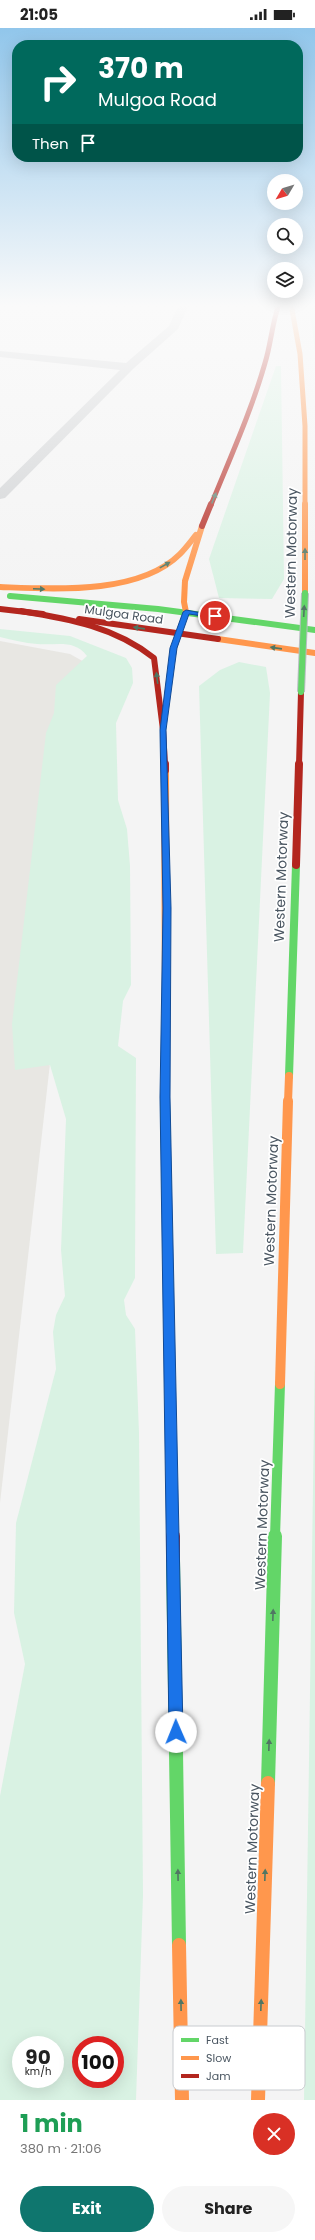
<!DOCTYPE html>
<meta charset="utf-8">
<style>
body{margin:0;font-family:Poppins,sans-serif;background:#f6f6f6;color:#222;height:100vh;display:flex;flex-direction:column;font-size:15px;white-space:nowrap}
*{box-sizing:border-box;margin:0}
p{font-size:13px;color:#767676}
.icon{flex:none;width:22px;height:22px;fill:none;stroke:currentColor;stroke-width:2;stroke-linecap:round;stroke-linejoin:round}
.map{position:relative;height:2072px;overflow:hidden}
.panel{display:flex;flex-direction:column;background:#fff;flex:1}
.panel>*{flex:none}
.hud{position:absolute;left:12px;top:12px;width:291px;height:122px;border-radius:16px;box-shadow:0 4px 16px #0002;background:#00695c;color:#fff;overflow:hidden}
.needle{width:26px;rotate:232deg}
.tools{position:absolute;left:267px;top:146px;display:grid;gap:8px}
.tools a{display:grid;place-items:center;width:36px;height:36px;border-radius:50%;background:#fff;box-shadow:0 4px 16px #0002;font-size:20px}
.speed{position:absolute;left:12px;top:2008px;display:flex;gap:8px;font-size:20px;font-weight:700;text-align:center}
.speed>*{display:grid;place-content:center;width:52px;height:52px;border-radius:50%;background:#fff;box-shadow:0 4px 16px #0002;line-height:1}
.speed small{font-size:10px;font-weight:400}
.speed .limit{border:6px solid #d22;background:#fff;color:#111}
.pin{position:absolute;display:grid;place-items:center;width:34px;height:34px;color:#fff;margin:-17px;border:2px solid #fff;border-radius:50%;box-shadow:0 1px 4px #0007}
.me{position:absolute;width:44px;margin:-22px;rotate:359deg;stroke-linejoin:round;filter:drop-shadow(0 0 3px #0008)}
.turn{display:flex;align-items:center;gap:14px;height:84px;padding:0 20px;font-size:18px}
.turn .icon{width:52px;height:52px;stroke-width:2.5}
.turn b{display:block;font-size:28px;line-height:34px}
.then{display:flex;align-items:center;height:38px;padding:0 20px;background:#0003;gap:8px;font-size:15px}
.round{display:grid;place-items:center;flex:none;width:42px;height:42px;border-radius:21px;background:#f6f6f6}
.overview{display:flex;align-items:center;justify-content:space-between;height:68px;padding:0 20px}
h1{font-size:24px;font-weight:700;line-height:30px;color:#1e9e55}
.primary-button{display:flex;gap:8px;margin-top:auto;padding:8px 20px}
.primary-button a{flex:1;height:46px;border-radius:24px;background:#0f766e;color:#fff;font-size:16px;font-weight:700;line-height:46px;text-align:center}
.primary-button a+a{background:#f6f6f6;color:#222}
.status{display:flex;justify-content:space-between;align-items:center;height:28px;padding:0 20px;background:#fff;direction:ltr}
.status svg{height:11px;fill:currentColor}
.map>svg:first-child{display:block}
</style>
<div class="status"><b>21:05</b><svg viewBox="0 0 49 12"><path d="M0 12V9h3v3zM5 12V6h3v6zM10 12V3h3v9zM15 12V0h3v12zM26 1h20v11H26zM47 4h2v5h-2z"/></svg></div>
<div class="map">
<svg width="315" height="2072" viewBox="0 0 315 2072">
<rect width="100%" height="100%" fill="#f4f4f4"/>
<polygon fill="#e8e7e3" points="0,613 70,626 95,640 0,1475"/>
<g fill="#d9f2e3" fill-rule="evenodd">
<polygon points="309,276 315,276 315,323"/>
<polygon points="276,338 281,338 284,551 272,571 219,570 209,531"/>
<path d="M 0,601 L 70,608 L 126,630 L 132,640 L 133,655 L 116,695 L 118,772 L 127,801 L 130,838 L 131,957 L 123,973 L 118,1018 L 136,1030 L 135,1250 L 124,1272 L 126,1287 L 135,1301 L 139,1405 L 143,1867 L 136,2072 L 0,2072 L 0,1768 L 25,1636 L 14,1585 L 16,1495 L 56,1341 L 53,1304 L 56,1287 L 65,1268 L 61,1222 L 66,1091 L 50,1037 L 15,1042 L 12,996 L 46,705 L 54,685 L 56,657 L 87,628 C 74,610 54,618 37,616 C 25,615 12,612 0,609 ZM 21,2017 L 55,2017 L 55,2051 L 21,2051 ZM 81,2017 L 115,2017 L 115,2051 L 81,2051 Z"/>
<polygon points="239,634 266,639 270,665 243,1225 216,1226 199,658 220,642"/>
<polygon points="315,1324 315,2072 304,2072"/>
</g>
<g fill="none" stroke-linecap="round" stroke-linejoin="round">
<polygon fill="#ced0d2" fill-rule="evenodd" points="179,276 189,276 178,301 133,341 5,470 0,471 0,460 120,342 0,329 0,323 126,335 169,298"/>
<polyline stroke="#63d668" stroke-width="6" points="10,568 158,581 315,602"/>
<g stroke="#63d668" stroke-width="8">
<polyline points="289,1048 296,837"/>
<polyline points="165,1074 166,985"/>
</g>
<g stroke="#63d668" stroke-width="10">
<polyline points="165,1073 169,1288"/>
<polyline points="275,1509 280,1356"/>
</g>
<g stroke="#63d668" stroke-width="14">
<polyline points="173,1531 179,1917"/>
<polyline points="268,1755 275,1508"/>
</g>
<polyline stroke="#ff974d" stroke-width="5" points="291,276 300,326 305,398 305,477"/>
<g stroke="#ff974d" stroke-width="6">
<polyline points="305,476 305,565"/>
<path d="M 0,559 C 54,561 139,567 180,526 C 186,520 191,513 196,507"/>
<polyline points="218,611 315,625"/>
<polyline points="167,669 174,620 186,584 184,574 185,553 202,498"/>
</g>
<g stroke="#ff974d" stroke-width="8">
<polyline points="165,742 166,985"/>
<polyline points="288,1074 289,1048"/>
</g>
<polyline stroke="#ff974d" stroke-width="10" points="280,1356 288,1073"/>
<g stroke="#ff974d" stroke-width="14">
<polyline points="179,1917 182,2072"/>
<polyline points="258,2072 268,1755"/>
</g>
<path stroke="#b3261e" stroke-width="5" d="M 211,477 C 230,430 251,384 265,335 C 271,316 272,295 279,276"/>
<g stroke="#b3261e" stroke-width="6">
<polyline points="202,498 211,476"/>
<polyline points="0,581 43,586"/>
<path d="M 21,583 C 70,591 115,599 154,630 L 163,702 L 165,737"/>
<polyline points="79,591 218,611"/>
<polyline points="299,737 301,664"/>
</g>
<g stroke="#b3261e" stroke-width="8">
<polyline points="165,736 165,742"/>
<polyline points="296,837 299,736"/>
</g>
<polyline stroke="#b3261e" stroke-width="10" points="169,1288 173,1509"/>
<polyline stroke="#b3261e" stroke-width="14" points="173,1508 173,1531"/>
<defs>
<polyline id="fast-bridge" points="301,664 305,565"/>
</defs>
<use href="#fast-bridge" stroke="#b9bec3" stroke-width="8" stroke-linecap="butt"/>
<use href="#fast-bridge" stroke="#63d668" stroke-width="6"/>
</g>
<defs><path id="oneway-solid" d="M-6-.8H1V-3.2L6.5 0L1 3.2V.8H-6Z"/></defs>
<g fill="#507663">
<use href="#oneway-solid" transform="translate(214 470) rotate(-68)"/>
<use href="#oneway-solid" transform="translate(305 526) rotate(-90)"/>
<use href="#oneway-solid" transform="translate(165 537) rotate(-29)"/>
<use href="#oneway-solid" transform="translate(39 561) rotate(3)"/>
<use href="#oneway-solid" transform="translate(304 583) rotate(-87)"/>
<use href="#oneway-solid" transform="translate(139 600) rotate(-172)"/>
<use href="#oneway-solid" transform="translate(276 620) rotate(-172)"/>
<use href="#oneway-solid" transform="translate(157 650) rotate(-97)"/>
<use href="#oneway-solid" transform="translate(273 1587) rotate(-88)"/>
<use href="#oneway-solid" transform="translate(269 1717) rotate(-88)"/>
<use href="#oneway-solid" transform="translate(178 1847) rotate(-91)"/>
<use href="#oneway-solid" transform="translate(265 1847) rotate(-88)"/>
<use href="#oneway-solid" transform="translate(181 1977) rotate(-91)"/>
<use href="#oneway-solid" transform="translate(261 1977) rotate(-88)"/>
</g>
<linearGradient id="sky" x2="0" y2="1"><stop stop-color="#91c6eb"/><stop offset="0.49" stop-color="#fafafa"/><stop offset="1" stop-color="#fafafa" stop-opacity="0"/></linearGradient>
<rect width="315" height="566" fill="url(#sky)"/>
<polygon fill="#1a73e8" stroke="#114b97" points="186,582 218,588 215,590 189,586 177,620 166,702 171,880 170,1069 183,1704 181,1708 176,1710 171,1708 169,1704 160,1069 163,880 160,702 170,620 183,584"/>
<g text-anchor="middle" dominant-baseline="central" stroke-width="3.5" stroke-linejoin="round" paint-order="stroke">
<g font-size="12" fill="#4a5661" stroke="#fff">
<text transform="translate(124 586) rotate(8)">Mulgoa Road</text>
</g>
<g font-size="14" fill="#4a5661" stroke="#fff">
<text transform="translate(291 525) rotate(-89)">Western Motorway</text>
<text transform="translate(281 849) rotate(-88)">Western Motorway</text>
<text transform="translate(271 1173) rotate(-88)">Western Motorway</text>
<text transform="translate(262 1497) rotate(-88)">Western Motorway</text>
<text transform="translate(252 1821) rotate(-88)">Western Motorway</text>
</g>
</g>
<rect x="173" y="1998" width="132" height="64" rx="6" fill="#fff" stroke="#c9ccd0" stroke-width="1"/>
<rect x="181" y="2010" width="18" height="4" fill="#63d668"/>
<rect x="181" y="2028" width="18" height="4" fill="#ff974d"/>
<rect x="181" y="2046" width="18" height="4" fill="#b3261e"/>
<g font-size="11" fill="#4a5661">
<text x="206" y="2016">Fast</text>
<text x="206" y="2034">Slow</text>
<text x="206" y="2052">Jam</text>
</g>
</svg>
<div class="tools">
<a><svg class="needle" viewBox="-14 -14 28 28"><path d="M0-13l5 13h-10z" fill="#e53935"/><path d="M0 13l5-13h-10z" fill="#767676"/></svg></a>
<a><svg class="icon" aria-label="search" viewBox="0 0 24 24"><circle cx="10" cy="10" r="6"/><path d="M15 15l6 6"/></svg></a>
<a><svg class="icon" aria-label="layers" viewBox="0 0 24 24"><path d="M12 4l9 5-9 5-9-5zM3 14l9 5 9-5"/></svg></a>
</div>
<div class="speed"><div>90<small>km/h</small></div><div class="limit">100</div></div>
<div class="pin" style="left:215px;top:588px;background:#d93025"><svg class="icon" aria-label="arrive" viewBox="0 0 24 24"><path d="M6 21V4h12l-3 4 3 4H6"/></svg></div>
<svg class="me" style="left:176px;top:1704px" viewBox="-20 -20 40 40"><circle r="19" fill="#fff"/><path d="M0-13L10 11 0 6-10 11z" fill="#1a73e8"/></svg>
<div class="hud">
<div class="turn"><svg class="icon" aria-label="right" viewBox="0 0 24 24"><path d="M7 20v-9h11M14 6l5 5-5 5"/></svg><div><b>370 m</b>Mulgoa Road</div></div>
<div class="then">Then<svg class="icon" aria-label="arrive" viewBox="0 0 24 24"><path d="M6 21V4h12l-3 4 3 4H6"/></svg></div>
</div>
</div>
<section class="panel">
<div class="overview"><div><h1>1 min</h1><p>380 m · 21:06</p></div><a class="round" style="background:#d93025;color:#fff"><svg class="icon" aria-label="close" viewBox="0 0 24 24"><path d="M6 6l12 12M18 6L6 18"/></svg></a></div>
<div class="primary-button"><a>Exit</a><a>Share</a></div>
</section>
